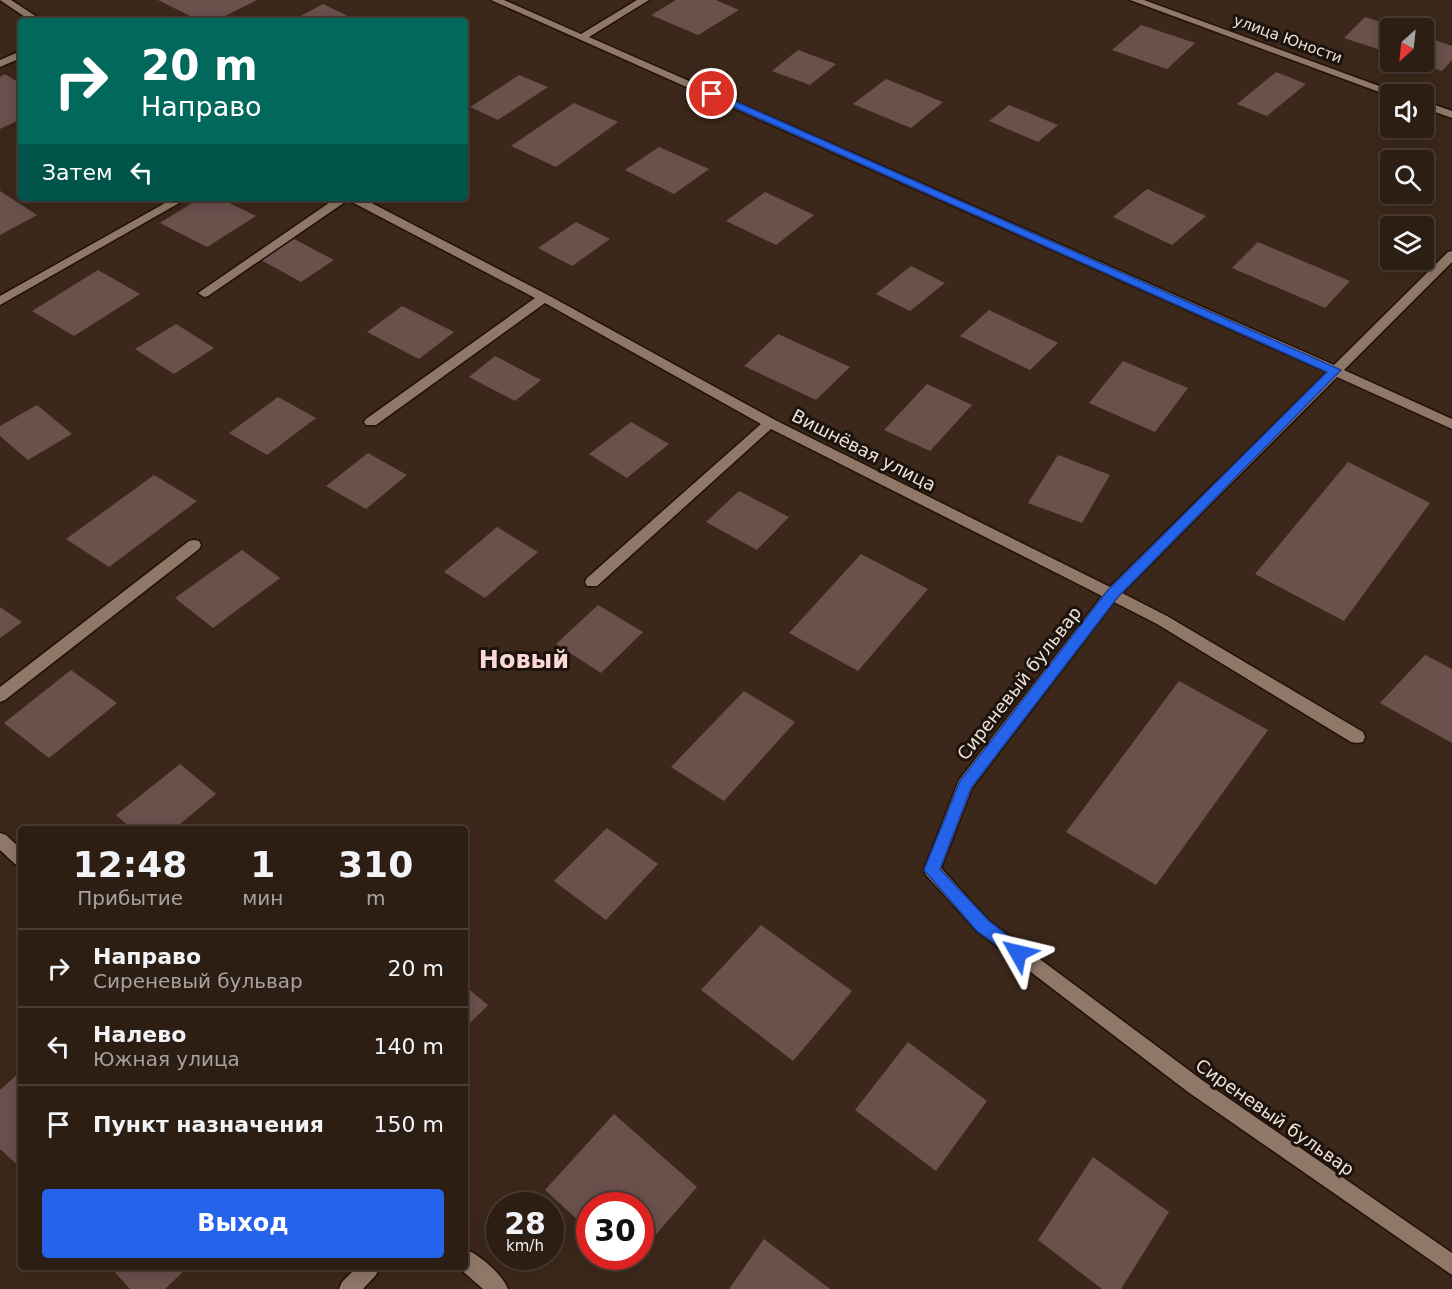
<!DOCTYPE html>
<html lang="ru">
<meta charset="utf-8">
<style>
body{margin:0;font-family:"DejaVu Sans",sans-serif;background:#35271d;color:#f1f3f6;height:100vh;display:flex;flex-direction:column;font-size:22px;white-space:nowrap}
*{box-sizing:border-box;margin:0}
p{font-size:20px;color:#a7a2a0}
.icon{flex:none;width:33px;height:33px;fill:none;stroke:currentColor;stroke-width:2;stroke-linecap:round;stroke-linejoin:round}
.map{position:relative;flex:1;overflow:hidden}
.drawer{position:absolute;left:18px;top:826px;width:450px;height:444px;display:flex;flex-direction:column;background:#2d1e14;border-radius:6px;box-shadow:0 3px 15px #0003,0 0 0 2px #483c34}
.drawer>*{flex:none}
.hud{position:absolute;left:18px;top:18px;width:450px;height:183px;border-radius:6px;box-shadow:0 3px 15px #0003,0 0 0 2px #483c34;background:#00695c;color:#fff;overflow:hidden}
.needle{width:39px;rotate:207deg}
.fabs{position:absolute;left:1380px;top:18px;display:grid;gap:12px}
.fabs a{display:grid;place-items:center;width:54px;height:54px;border-radius:6px;background:#2d1e14;box-shadow:0 3px 15px #0003,0 0 0 2px #483c34;font-size:30px}
.speed{position:absolute;left:486px;top:1192px;display:flex;gap:12px;font-size:30px;font-weight:700;text-align:center}
.speed>*{display:grid;place-content:center;width:78px;height:78px;border-radius:50%;background:#2d1e14;box-shadow:0 3px 15px #0003,0 0 0 2px #483c34;line-height:1}
.speed small{font-size:15px;font-weight:400}
.speed .limit{border:9px solid #d22;background:#fff;color:#111}
.pin{position:absolute;display:grid;place-items:center;width:51px;height:51px;color:#fff;margin:-26px;border:3px solid #fff;border-radius:50%;box-shadow:0 2px 6px #0007}
.me{position:absolute;width:66px;margin:-33px;rotate:307deg;stroke-linejoin:round;filter:drop-shadow(0 0 4px #0008)}
.turn{display:flex;align-items:center;gap:21px;height:126px;padding:0 24px;font-size:27px}
.turn .icon{width:78px;height:78px;stroke-width:2.5}
.turn b{display:block;font-size:42px;line-height:51px}
.then{display:flex;align-items:center;height:57px;padding:0 24px;background:#0003;gap:12px;font-size:22px}
.eta{display:flex;justify-content:space-evenly;align-items:center;height:102px;text-align:center}
.eta b{font-size:36px;font-weight:700;line-height:42px}
.cta{display:flex;gap:12px;margin-top:auto;padding:12px 24px}
.cta a{flex:1;height:69px;border-radius:6px;background:#2563eb;color:#fff;font-size:24px;font-weight:700;line-height:69px;text-align:center}
ul{padding:0;list-style:none}
li{display:flex;align-items:center;gap:18px;height:78px;padding:0 24px;border-top:2px solid #483c34}
li div{flex:1}
li b{display:block;font-size:22px}
li em{font-style:normal}
.map>svg:first-child{display:block}
</style>
<div class="map">
<svg width="1452" height="1289" viewBox="0 0 1452 1289">
<rect width="100%" height="100%" fill="#3c281a"/>
<g fill="#6b504c">
<polygon points="158,0 257,0 215,21 200,21"/>
<polygon points="676,0 716,0 739,10 698,35 651,15"/>
<polygon points="323,4 358,21 291,21"/>
<polygon points="1365,17 1399,28 1390,28 1390,53 1344,38"/>
<polygon points="1141,25 1195,43 1167,69 1112,50"/>
<polygon points="1424,36 1452,46 1452,60 1442,71 1416,62 1424,62"/>
<polygon points="798,50 836,64 810,85 772,71"/>
<polygon points="1276,72 1306,84 1267,116 1237,104"/>
<polygon points="5,74 21,84 21,119 0,129 0,77"/>
<polygon points="519,75 548,87 498,120 470,107"/>
<polygon points="886,79 943,102 911,128 853,104"/>
<polygon points="574,103 618,122 556,167 511,146"/>
<polygon points="1009,105 1058,125 1038,142 989,121"/>
<polygon points="659,147 709,169 674,194 625,170"/>
<polygon points="1147,189 1206,216 1172,245 1113,217"/>
<polygon points="0,191 37,215 0,235"/>
<polygon points="765,192 814,215 776,245 726,221"/>
<polygon points="200,198 219,198 256,216 207,247 160,223"/>
<polygon points="576,222 610,239 572,266 538,248"/>
<polygon points="294,239 334,260 301,282 261,260"/>
<polygon points="1258,242 1350,281 1325,308 1232,268"/>
<polygon points="911,266 945,283 910,311 876,294"/>
<polygon points="98,270 140,294 74,336 32,311"/>
<polygon points="402,306 454,332 419,359 367,332"/>
<polygon points="989,310 1058,343 1030,370 960,336"/>
<polygon points="176,324 214,348 174,374 135,349"/>
<polygon points="778,334 850,367 816,400 744,366"/>
<polygon points="495,356 541,380 515,401 469,377"/>
<polygon points="1123,361 1188,388 1155,432 1089,403"/>
<polygon points="927,384 972,405 930,451 884,430"/>
<polygon points="278,397 316,418 267,455 229,433"/>
<polygon points="37,405 72,434 28,460 0,436 0,426"/>
<polygon points="631,422 669,444 627,478 589,454"/>
<polygon points="368,453 407,475 366,509 326,486"/>
<polygon points="1058,455 1110,475 1082,523 1028,503"/>
<polygon points="1348,462 1430,503 1344,621 1255,574"/>
<polygon points="154,475 197,501 109,567 66,539"/>
<polygon points="739,491 789,517 757,550 706,522"/>
<polygon points="497,527 538,552 485,598 444,572"/>
<polygon points="242,550 280,578 213,628 175,598"/>
<polygon points="861,554 928,589 858,671 789,633"/>
<polygon points="598,605 643,632 601,673 556,644"/>
<polygon points="0,607 22,622 0,638"/>
<polygon points="1425,655 1452,669 1452,743 1380,703"/>
<polygon points="71,670 117,703 49,758 4,723"/>
<polygon points="1179,681 1268,730 1156,885 1066,832"/>
<polygon points="744,691 795,722 724,801 671,767"/>
<polygon points="180,764 216,794 173,830 133,830 116,815"/>
<polygon points="607,828 658,864 606,920 554,881"/>
<polygon points="761,925 852,991 793,1061 701,990"/>
<polygon points="465,986 488,1005 465,1028"/>
<polygon points="908,1042 987,1101 936,1171 855,1110"/>
<polygon points="21,1071 21,1168 0,1149 0,1090"/>
<polygon points="614,1114 697,1187 640,1253 640,1206 590,1206 590,1231 545,1190"/>
<polygon points="1093,1157 1169,1212 1121,1289 1102,1289 1038,1240"/>
<polygon points="764,1239 830,1289 729,1289"/>
<polygon points="618,1257 637,1257 629,1267"/>
<polygon points="111,1268 187,1268 165,1289 130,1289"/>
</g>
<g fill="none" stroke-linecap="round" stroke-linejoin="round">
<defs>
<g id="minor">
<polygon points="0,0 11,0 43,21 31,21"/>
<polygon points="491,0 504,0 581,34 637,0 649,0 589,37 1334,365 1448,252 1452,251 1452,262 1344,370 1452,419 1452,429 1337,377 1122,593 1167,616 1363,732 1365,737 1363,742 1357,743 1351,742 1157,624 1114,602 972,788 941,868 989,921 1202,1080 1452,1253 1452,1275 1188,1092 977,931 926,875 924,870 959,780 1102,596 771,429 597,586 587,586 585,582 587,578 761,424 545,303 376,425 366,425 364,422 366,419 535,298 348,200 208,296 204,297 198,293 336,198 362,198 548,295 775,420 1110,587 1327,372"/>
<polygon points="1130,0 1144,0 1401,94 1390,96"/>
<polygon points="21,51 21,58 0,67 0,60"/>
<polygon points="1424,101 1452,111 1452,118 1424,108"/>
<polygon points="174,198 188,198 0,305 0,296"/>
<polygon points="194,540 199,541 201,545 199,549 5,700 0,702 0,687 189,541"/>
<polygon points="0,833 6,835 21,849 21,866 15,864 0,850"/>
<path d="M 465,1249 C 480,1255 502,1274 508,1289 L 483,1289 L 459,1268 L 465,1268 Z"/>
<polygon points="356,1268 379,1268 376,1275 363,1289 339,1289 342,1282"/>
</g>
</defs>
<use href="#minor" stroke="#221004" stroke-width="3"/>
<use href="#minor" fill="#8f7868" fill-rule="evenodd"/>
</g>
<polygon fill="#2563eb" stroke="#184099" stroke-width="1.5" points="712,91 1341,370 1117,598 971,788 940,869 989,921 1024,948 1026,953 1024,958 1018,960 977,931 924,870 960,781 1107,591 1327,372 709,96 709,92"/>
<g text-anchor="middle" dominant-baseline="central" stroke-width="6" stroke-linejoin="round" paint-order="stroke">
<g font-size="15" fill="#eee0d7" stroke="#1c130d">
<text transform="translate(1288 39) rotate(20)">улица Юности</text>
</g>
<g font-size="18" fill="#eee0d7" stroke="#1c130d">
<text transform="translate(864 450) rotate(27)">Вишнёвая улица</text>
<text transform="translate(1019 683) rotate(-52)">Сиреневый бульвар</text>
<text transform="translate(1275 1117) rotate(35)">Сиреневый бульвар</text>
</g>
<g font-size="24" font-weight="bold" fill="#fbd7d5" stroke="#1c130d">
<text x="524" y="660">Новый</text>
</g>
</g>
</svg>
<div class="fabs">
<a><svg class="needle" viewBox="-14 -14 28 28"><path d="M0-13l5 13h-10z" fill="#e53935"/><path d="M0 13l5-13h-10z" fill="#a7a2a0"/></svg></a>
<a><svg class="icon" aria-label="sound" viewBox="0 0 24 24"><path d="M4 9h4l5-4v14l-5-4H4zM17 9q2 3 0 6"/></svg></a>
<a><svg class="icon" aria-label="search" viewBox="0 0 24 24"><circle cx="10" cy="10" r="6"/><path d="M15 15l6 6"/></svg></a>
<a><svg class="icon" aria-label="layers" viewBox="0 0 24 24"><path d="M12 4l9 5-9 5-9-5zM3 14l9 5 9-5"/></svg></a>
</div>
<div class="speed"><div>28<small>km/h</small></div><div class="limit">30</div></div>
<div class="pin" style="left:712px;top:94px;background:#d93025"><svg class="icon" aria-label="arrive" viewBox="0 0 24 24"><path d="M6 21V4h12l-3 4 3 4H6"/></svg></div>
<svg class="me" style="left:1018px;top:953px" viewBox="-20 -20 40 40"><path d="M0-17L14 15 0 8-14 15z" fill="#2563eb" stroke="#fff" stroke-width="4"/></svg>
<div class="hud">
<div class="turn"><svg class="icon" aria-label="right" viewBox="0 0 24 24"><path d="M7 20v-9h11M14 6l5 5-5 5"/></svg><div><b>20 m</b>Направо</div></div>
<div class="then">Затем<svg class="icon" aria-label="left" viewBox="0 0 24 24"><path d="M17 20v-9H6M10 6l-5 5 5 5"/></svg></div>
</div>
<section class="drawer">
<div class="eta">
<div><b>12:48</b><p>Прибытие</p></div>
<div><b>1</b><p>мин</p></div>
<div><b>310</b><p>m</p></div>
</div>
<ul>
<li><svg class="icon" aria-label="right" viewBox="0 0 24 24"><path d="M7 20v-9h11M14 6l5 5-5 5"/></svg><div><b>Направо</b><p>Сиреневый бульвар</p></div><em>20 m</em></li>
<li><svg class="icon" aria-label="left" viewBox="0 0 24 24"><path d="M17 20v-9H6M10 6l-5 5 5 5"/></svg><div><b>Налево</b><p>Южная улица</p></div><em>140 m</em></li>
<li><svg class="icon" aria-label="arrive" viewBox="0 0 24 24"><path d="M6 21V4h12l-3 4 3 4H6"/></svg><div><b>Пункт назначения</b></div><em>150 m</em></li>
</ul>
<div class="cta"><a>Выход</a></div>
</section>
</div>
